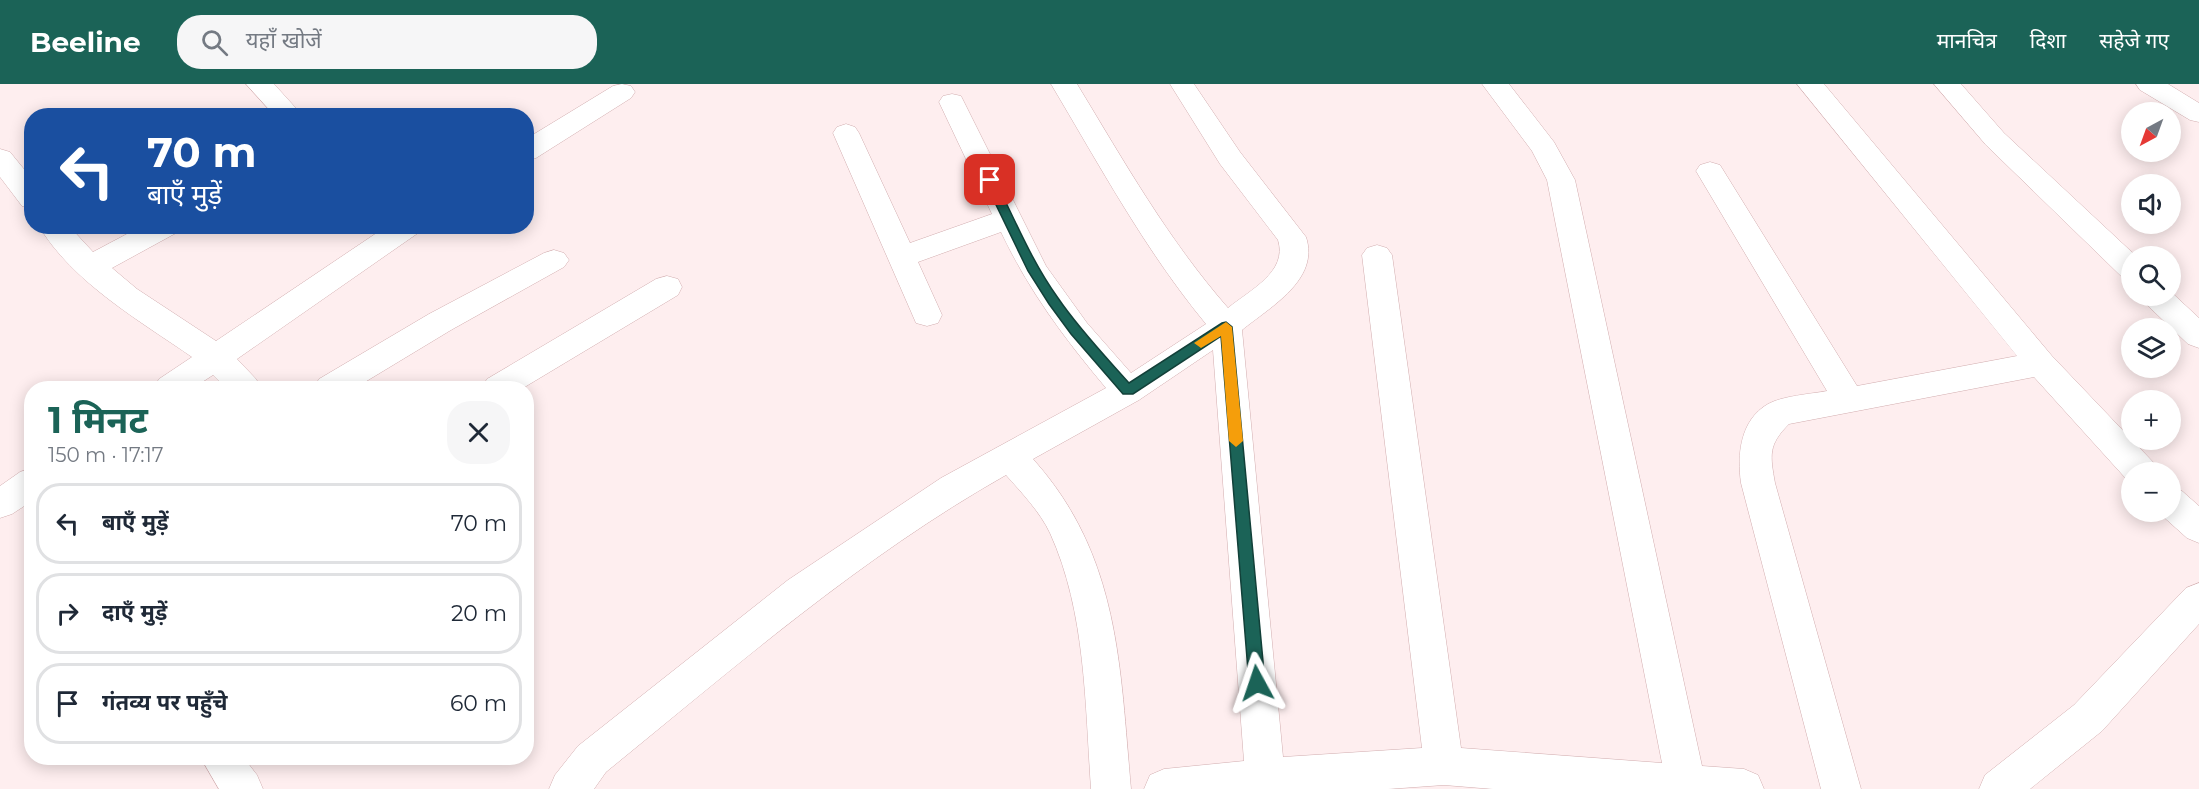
<!DOCTYPE html>
<html lang="hi">
<meta charset="utf-8">
<style>
body{margin:0;font-family:Montserrat,"Noto Sans Devanagari",sans-serif;background:#f6f6f7;color:#1f2937;height:100vh;display:flex;flex-direction:column;font-size:22px;white-space:nowrap}
*{box-sizing:border-box;margin:0}
p{font-size:20px;color:#747a83}
.icon{flex:none;width:33px;height:33px;fill:none;stroke:currentColor;stroke-width:2;stroke-linecap:round;stroke-linejoin:round}
.map{position:relative;flex:1;overflow:hidden}
.details{position:absolute;left:24px;top:297px;width:510px;height:384px;display:flex;flex-direction:column;background:#fff;border-radius:24px;box-shadow:0 3px 15px #0003}
.details>*{flex:none}
.hud{position:absolute;left:24px;top:24px;width:510px;height:126px;border-radius:24px;box-shadow:0 3px 15px #0003;background:#1a4fa0;color:#fff;overflow:hidden}
.needle{width:39px;rotate:221deg}
.controls{position:absolute;left:2121px;top:18px;display:grid;gap:12px}
.controls a{display:grid;place-items:center;width:60px;height:60px;border-radius:50%;background:#fff;box-shadow:0 3px 15px #0003;font-size:30px}
.pin{position:absolute;display:grid;place-items:center;width:51px;height:51px;color:#fff;margin:-26px;border-radius:12px;box-shadow:0 3px 9px #0006}
.me{position:absolute;width:66px;margin:-33px;rotate:355deg;stroke-linejoin:round;filter:drop-shadow(0 0 4px #0008)}
.turn{display:flex;align-items:center;gap:21px;height:126px;padding:0 24px;font-size:27px}
.turn .icon{width:78px;height:78px;stroke-width:2.5}
.turn b{display:block;font-size:42px;line-height:51px}
.round{display:grid;place-items:center;flex:none;width:63px;height:63px;border-radius:24px;background:#f6f6f7}
.head{display:flex;align-items:center;justify-content:space-between;height:102px;padding:0 24px}
h1{font-size:36px;font-weight:700;line-height:45px;color:#1b6357}
ul{padding:0;list-style:none}
li{display:flex;align-items:center;gap:18px;height:81px;margin:0 12px 9px;padding:0 12px;border:3px solid #e0e1e3;border-radius:24px}
li div{flex:1}
li b{display:block;font-size:22px}
li em{font-style:normal}
header{display:flex;align-items:center;gap:36px;box-sizing:border-box;height:84px;padding:0 30px;background:#1b6357;color:#fff}
header strong{font-size:28px}
nav{display:flex;gap:33px;margin-inline-start:auto;font-size:21px}
.search{width:420px;height:54px;background:#f6f6f7;display:flex;align-items:center;gap:15px;box-sizing:border-box;padding:0 21px;border-radius:24px;color:#747a83;font-size:22px}
.map>svg:first-child{display:block}
</style>
<header>
<strong>Beeline</strong>
<div class="search"><svg class="icon" aria-label="search" viewBox="0 0 24 24"><circle cx="10" cy="10" r="6"/><path d="M15 15l6 6"/></svg>यहाँ खोजें</div>
<nav><a>मानचित्र</a><a>दिशा</a><a>सहेजे गए</a></nav>
</header>
<div class="map">
<svg width="2199" height="705" viewBox="0 0 2199 705">
<rect width="100%" height="100%" fill="#feeeef"/>
<g fill="none" stroke-linecap="round" stroke-linejoin="round">
<defs>
<g id="street">
<polygon points="246,0 274,0 303,32 275,32"/>
<polygon points="622,0 631,2 635,8 631,14 536,74 526,77 526,55 613,2"/>
<path d="M 1051,0 L 1077,0 C 1125,79 1167,154 1228,224 C 1250,206 1288,188 1278,156 L 1220,80 L 1170,0 L 1194,0 L 1240,68 L 1306,153 C 1320,196 1270,223 1242,246 L 1283,673 L 1422,664 L 1362,171 L 1367,164 L 1377,161 L 1387,164 L 1392,171 L 1461,664 L 1662,679 L 1547,96 L 1532,67 L 1482,0 L 1509,0 L 1554,58 L 1575,96 L 1702,682 L 1744,685 L 1758,691 L 1764,705 L 1493,705 L 1444,701 L 1388,705 L 1144,705 L 1150,691 L 1164,685 L 1244,677 L 1213,266 L 1139,316 L 1033,375 C 1120,472 1120,583 1131,705 L 1091,705 C 1085,621 1086,528 1050,449 C 1040,428 1022,409 1006,391 C 861,473 735,583 606,688 L 594,705 L 549,705 L 555,691 L 578,662 L 788,496 L 941,394 L 1106,304 C 1064,254 1029,207 1001,148 L 918,178 L 942,231 L 938,239 L 927,242 L 916,239 L 833,49 L 837,43 L 846,40 L 855,43 L 859,49 L 910,159 L 992,130 L 939,18 L 943,12 L 952,10 L 961,12 L 1046,182 L 1087,239 L 1131,289 L 1206,240 C 1145,166 1100,82 1051,0 Z"/>
<path d="M 1797,0 L 1824,0 L 2052,272 L 2153,378 L 2158,388 L 2132,388 L 2132,399 L 2129,398 L 2034,293 L 1789,340 C 1768,361 1770,371 1775,399 L 1861,705 L 1821,705 L 1741,399 C 1737,371 1740,336 1768,320 C 1782,312 1811,310 1827,307 L 1696,87 L 1700,81 L 1710,78 L 1720,81 L 1857,302 L 2017,272 Z"/>
<polygon points="1934,0 1961,0 2004,49 2136,172 2132,172 2132,196 2122,193 1986,61"/>
<polygon points="2136,0 2168,0 2199,19 2199,38 2190,36 2140,6"/>
<polygon points="0,65 10,68 32,95 32,124 22,122 0,93"/>
<path d="M 39,142 L 69,142 L 93,168 L 142,142 L 180,142 L 176,149 L 112,184 L 137,205 L 216,257 L 387,142 L 422,142 L 418,149 L 237,275 L 256,295 L 261,304 L 226,304 L 213,291 L 193,304 L 154,304 L 159,295 L 192,273 C 140,237 72,198 39,142 Z"/>
<polygon points="554,166 564,169 569,176 564,183 451,246 355,304 314,304 319,295 429,230 544,169"/>
<polygon points="667,192 678,195 682,203 678,211 523,304 482,304 487,295 656,195"/>
<polygon points="2170,207 2199,234 2199,264 2188,260 2146,220 2142,212 2170,212"/>
<polygon points="32,384 32,417 12,430 0,434 0,402 20,388"/>
<polygon points="2170,403 2182,407 2199,422 2199,459 2187,454 2158,428 2170,428"/>
<polygon points="2199,499 2199,540 2102,647 2030,705 1979,705 1985,691 2074,621 2186,504"/>
<polygon points="201,674 244,674 257,691 263,705 219,705"/>
</g>
</defs>
<use href="#street" stroke="#d2adaf" stroke-width="1"/>
<use href="#street" fill="#fff" fill-rule="evenodd"/>
</g>
<path fill="#1b6357" stroke="#124039" stroke-width="1.5" d="M 990,92 L 995,96 C 1015,136 1032,178 1058,214 C 1079,245 1105,272 1129,299 L 1222,239 L 1226,238 L 1232,243 L 1265,599 L 1263,604 L 1257,606 L 1252,604 L 1249,599 L 1221,252 L 1133,310 L 1123,310 L 1071,250 L 1049,220 L 1028,187 L 984,96 Z"/>
<polygon fill="#f59e0b" points="1226,238 1232,243 1243,357 1236,363 1229,357 1221,252 1201,264 1194,259"/>
</svg>
<div class="controls">
<a><svg class="needle" viewBox="-14 -14 28 28"><path d="M0-13l5 13h-10z" fill="#e53935"/><path d="M0 13l5-13h-10z" fill="#747a83"/></svg></a>
<a><svg class="icon" aria-label="sound" viewBox="0 0 24 24"><path d="M4 9h4l5-4v14l-5-4H4zM17 9q2 3 0 6"/></svg></a>
<a><svg class="icon" aria-label="search" viewBox="0 0 24 24"><circle cx="10" cy="10" r="6"/><path d="M15 15l6 6"/></svg></a>
<a><svg class="icon" aria-label="layers" viewBox="0 0 24 24"><path d="M12 4l9 5-9 5-9-5zM3 14l9 5 9-5"/></svg></a>
<a>+</a>
<a>−</a>
</div>
<div class="pin" style="left:990px;top:96px;background:#d93025"><svg class="icon" aria-label="arrive" viewBox="0 0 24 24"><path d="M6 21V4h12l-3 4 3 4H6"/></svg></div>
<svg class="me" style="left:1257px;top:599px" viewBox="-20 -20 40 40"><path d="M0-17L14 15 0 8-14 15z" fill="#1b6357" stroke="#fff" stroke-width="4"/></svg>
<div class="hud">
<div class="turn"><svg class="icon" aria-label="left" viewBox="0 0 24 24"><path d="M17 20v-9H6M10 6l-5 5 5 5"/></svg><div><b>70 m</b>बाएँ मुड़ें</div></div>
</div>
<section class="details">
<div class="head"><div><h1>1 मिनट</h1><p>150 m · 17:17</p></div><a class="round"><svg class="icon" aria-label="close" viewBox="0 0 24 24"><path d="M6 6l12 12M18 6L6 18"/></svg></a></div>
<ul>
<li><svg class="icon" aria-label="left" viewBox="0 0 24 24"><path d="M17 20v-9H6M10 6l-5 5 5 5"/></svg><div><b>बाएँ मुड़ें</b></div><em>70 m</em></li>
<li><svg class="icon" aria-label="right" viewBox="0 0 24 24"><path d="M7 20v-9h11M14 6l5 5-5 5"/></svg><div><b>दाएँ मुड़ें</b></div><em>20 m</em></li>
<li><svg class="icon" aria-label="arrive" viewBox="0 0 24 24"><path d="M6 21V4h12l-3 4 3 4H6"/></svg><div><b>गंतव्य पर पहुँचे</b></div><em>60 m</em></li>
</ul>
</section>
</div>
